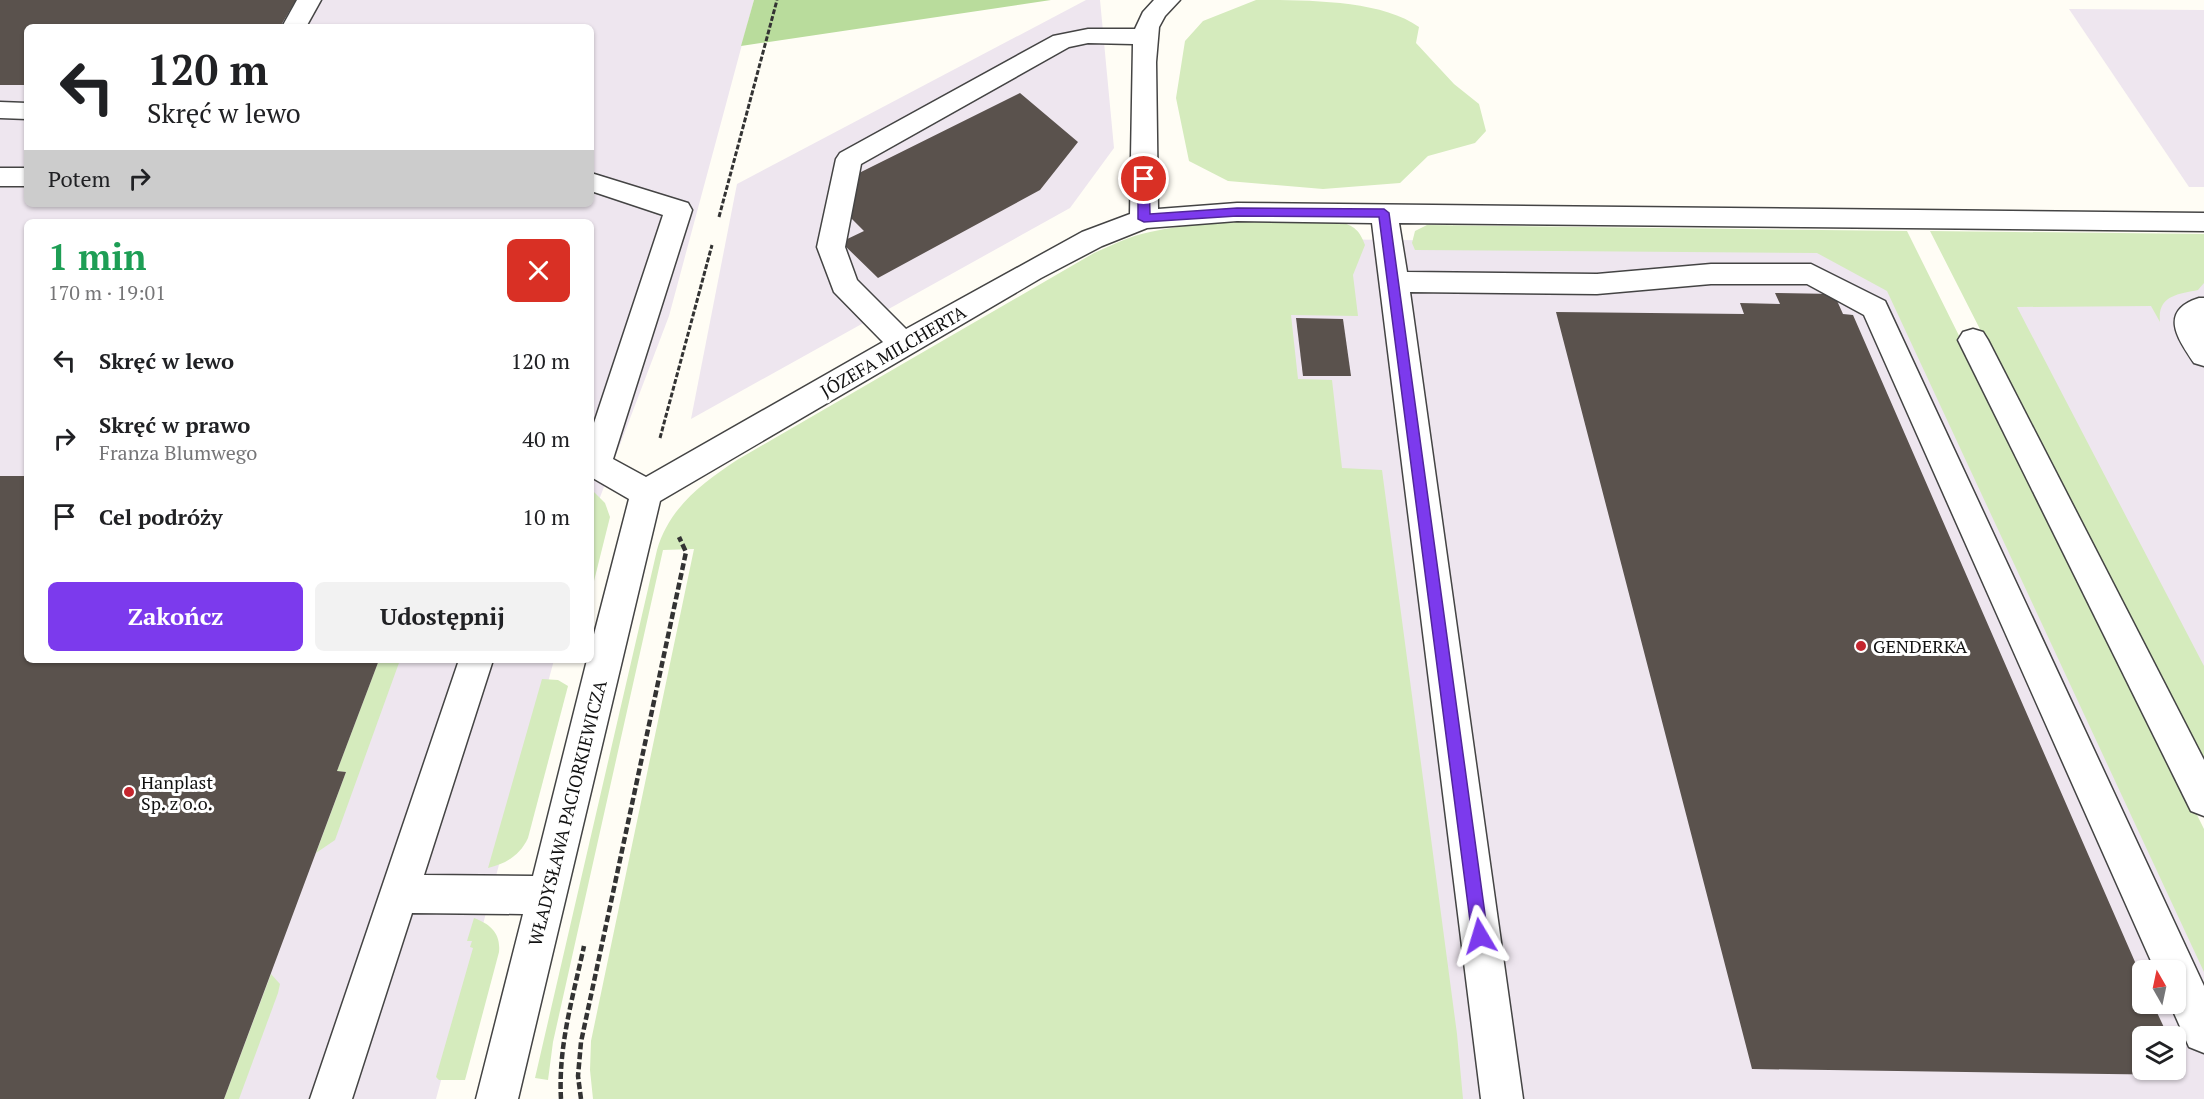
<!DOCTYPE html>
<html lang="pl">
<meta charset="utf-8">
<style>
body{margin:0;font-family:"PT Serif",serif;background:#f2f2f2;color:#202124;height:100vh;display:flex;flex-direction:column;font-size:22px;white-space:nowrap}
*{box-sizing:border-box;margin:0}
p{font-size:20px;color:#757577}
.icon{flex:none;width:33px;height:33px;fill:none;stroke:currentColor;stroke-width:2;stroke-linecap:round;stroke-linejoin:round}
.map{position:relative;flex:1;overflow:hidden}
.drawer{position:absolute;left:24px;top:219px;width:570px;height:444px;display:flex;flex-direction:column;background:#fff;border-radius:9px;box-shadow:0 2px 4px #0004}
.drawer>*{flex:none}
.top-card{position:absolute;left:24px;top:24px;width:570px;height:183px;border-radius:9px;box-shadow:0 2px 4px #0004;background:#fff;color:#202124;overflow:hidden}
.needle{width:39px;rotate:351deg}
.fabs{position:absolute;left:2132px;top:960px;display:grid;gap:12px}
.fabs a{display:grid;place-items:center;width:54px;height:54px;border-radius:9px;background:#fff;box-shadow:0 2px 4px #0004;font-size:30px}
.pin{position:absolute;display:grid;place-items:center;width:51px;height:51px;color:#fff;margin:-26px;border:3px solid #fff;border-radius:50%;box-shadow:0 2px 6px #0007}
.me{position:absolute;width:66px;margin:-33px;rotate:353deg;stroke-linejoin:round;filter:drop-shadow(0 0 4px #0008)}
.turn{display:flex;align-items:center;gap:21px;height:126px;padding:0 24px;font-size:27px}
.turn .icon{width:78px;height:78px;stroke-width:2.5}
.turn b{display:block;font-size:42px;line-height:51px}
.then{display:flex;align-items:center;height:57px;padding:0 24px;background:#0003;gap:12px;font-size:22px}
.round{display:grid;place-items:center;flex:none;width:63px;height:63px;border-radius:9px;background:#f2f2f2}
.overview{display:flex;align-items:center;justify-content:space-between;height:102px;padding:0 24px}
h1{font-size:36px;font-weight:700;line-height:45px;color:#1e9e55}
.cta{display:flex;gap:12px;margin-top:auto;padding:12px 24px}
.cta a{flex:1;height:69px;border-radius:9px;background:#7c3aed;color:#fff;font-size:24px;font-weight:700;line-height:69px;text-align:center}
.cta a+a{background:#f2f2f2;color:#202124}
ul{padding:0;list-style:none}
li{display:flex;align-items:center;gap:18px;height:78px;padding:0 24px}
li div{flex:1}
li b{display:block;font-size:22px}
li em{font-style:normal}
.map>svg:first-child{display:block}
</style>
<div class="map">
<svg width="2204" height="1099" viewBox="0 0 2204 1099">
<rect width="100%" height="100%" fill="#fffdf5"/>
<g fill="#eee6ef" fill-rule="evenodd">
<path d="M 0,0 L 754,0 L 669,316 L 591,521 L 591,222 L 27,222 L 27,660 L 554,660 L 436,1099 L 0,1099 ZM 27,27 L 591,27 L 591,204 L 27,204 Z"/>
<polygon points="1086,0 1100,0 1114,148 1070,208 691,419 737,184"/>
<polygon points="2069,9 2204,10 2204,187 2189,187"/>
<path d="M 1220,238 L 1830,245 L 1918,302 L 2204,894 L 2204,1099 L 663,1099 ZM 2142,970 L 2175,970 L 2175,1004 L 2142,1004 ZM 2142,1036 L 2175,1036 L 2175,1070 L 2142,1070 Z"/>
<polygon points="2204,253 2204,698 1989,289"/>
</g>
<g fill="#d5ebbd">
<path d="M 1256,0 C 1306,0 1382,0 1419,27 L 1416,43 L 1454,84 L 1479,104 L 1486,131 L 1475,143 L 1428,156 L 1400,183 L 1323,189 L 1228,181 L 1189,161 L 1176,98 L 1185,41 L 1203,21 Z"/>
<path d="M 1339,222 C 1354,225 1360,231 1365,245 L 1353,275 L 1358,316 L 1291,315 L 1298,379 L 1332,380 L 1342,468 L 1382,470 L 1457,1034 L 1463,1099 L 593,1099 L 590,1070 L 591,1041 L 694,549 L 663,550 L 553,1042 L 548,1080 L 535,1078 L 657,550 C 669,508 702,483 737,460 L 1094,253 C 1112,245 1130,236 1150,232 C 1211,218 1276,222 1339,222 Z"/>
<polygon points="1427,225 1907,231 2204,829 2204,972 1887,291 1817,253 1415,250 1412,243 1415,231"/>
<path d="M 1930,231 L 2204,234 L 2204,283 L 2198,290 C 2179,294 2157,295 2160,322 L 2151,306 L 2017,307 L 2204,666 L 2204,769 Z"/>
<polygon points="591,489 605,503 610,517 591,593"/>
<polygon points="379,660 400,660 335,840 316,853 346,772 337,771"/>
<path d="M 542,679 L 558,680 L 568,686 L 528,838 C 520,855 506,864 488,868 Z"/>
<path d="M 474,918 C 490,924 501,933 499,952 L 465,1080 L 439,1080 L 436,1077 L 473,948 L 470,947 L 472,941 L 467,941 Z"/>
<polygon points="271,974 280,984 278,993 239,1099 224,1099"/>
</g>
<polygon fill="#b9dc9c" points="754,0 1051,0 741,46"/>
<g fill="#5a524d">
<polygon points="0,0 296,0 280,27 27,27 27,85 0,85"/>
<polygon points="1020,93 1078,142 1040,190 878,278 841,242 864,231 849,216 859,173"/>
<polygon points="1775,293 1834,294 1843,314 1853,315 2142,978 2142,1004 2153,1004 2168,1036 2142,1036 2142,1070 2175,1070 2175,1054 2184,1075 1752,1069 1556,312 1744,314 1740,303 1780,304"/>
<polygon points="1296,318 1343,319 1351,376 1303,376"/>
<polygon points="0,476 27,476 27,660 379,660 337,771 346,772 224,1099 0,1099"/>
</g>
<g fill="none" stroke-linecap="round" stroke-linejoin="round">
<defs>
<g id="minor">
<polygon points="297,0 321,0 306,27 282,27"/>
<path d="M 1154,0 L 1180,0 L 1165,16 L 1159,27 L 1156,62 L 1158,209 L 1237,203 L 2204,213 L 2204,231 L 1399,223 L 1407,272 L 1597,274 L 1711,264 L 1811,264 L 1885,301 L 2204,986 L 2204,1053 L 2189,1047 L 2170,1004 L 2175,1004 L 2175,970 L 2155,970 L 1864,315 L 1807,284 L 1711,284 L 1597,294 L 1410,292 L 1523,1099 L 1481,1099 L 1372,223 L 1237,221 L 1147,228 L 1102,246 L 1041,278 L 660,501 L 518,1099 L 476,1099 L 523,914 L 412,913 L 352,1099 L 310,1099 L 459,660 L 493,660 L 424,875 L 533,876 L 587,660 L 591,660 L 591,646 L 629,499 L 591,477 L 591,432 L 663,215 L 591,191 L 591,173 L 688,203 L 692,210 L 613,459 L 646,477 L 883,342 L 834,292 L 817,247 L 836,159 L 840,153 L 1053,36 L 1088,29 L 1135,29 L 1143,12 ZM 1088,43 L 1133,44 L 1130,214 L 1082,232 L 906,329 L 857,280 L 845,247 L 861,164 L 1069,47 Z"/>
<polygon points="0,102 27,103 27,119 0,118"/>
<rect x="0" y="168" width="27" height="18"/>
<path d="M 2199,298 L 2204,298 L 2204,366 L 2194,363 C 2178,339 2158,311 2199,298 Z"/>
<polygon points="1973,329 1983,332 1988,340 2204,760 2204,816 2191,811 1958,340 1963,332"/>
</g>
</defs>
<use href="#minor" stroke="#444" stroke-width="3"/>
<g stroke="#333" stroke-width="3" stroke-dasharray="5 2" stroke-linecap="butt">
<polyline points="719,217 777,0"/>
<polyline points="660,438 712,245"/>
</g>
<g stroke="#333" stroke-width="4.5" stroke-dasharray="7 3" stroke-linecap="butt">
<path d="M 561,1099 C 558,1046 573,997 584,946"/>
<polyline points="581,1099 578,1076 581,1042 686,552 679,537"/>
</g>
<use href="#minor" fill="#fff" fill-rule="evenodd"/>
</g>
<polygon fill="#7c3aed" stroke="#51269a" stroke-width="1.5" points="1144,176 1149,179 1150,214 1237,208 1384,209 1389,213 1488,936 1486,941 1480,944 1474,941 1472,936 1379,217 1237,216 1144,222 1138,219 1138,179"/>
<g fill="#c4262e" stroke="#fff" stroke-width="2">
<circle cx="1861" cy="646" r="6"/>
<circle cx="129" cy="792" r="6"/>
</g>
<g text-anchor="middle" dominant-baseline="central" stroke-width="6" stroke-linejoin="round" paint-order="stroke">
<g font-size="18" fill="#111" stroke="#fff">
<text transform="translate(893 351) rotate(-30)">JÓZEFA MILCHERTA</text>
<text transform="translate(567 813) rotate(-76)">WŁADYSŁAWA PACIORKIEWICZA</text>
</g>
<g font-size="18" fill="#111" stroke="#fff" text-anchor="start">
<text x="1873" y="646">GENDERKA</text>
<text x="141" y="782">Hanplast<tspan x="141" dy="21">Sp. z o.o.</tspan></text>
</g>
</g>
</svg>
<div class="fabs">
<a><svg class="needle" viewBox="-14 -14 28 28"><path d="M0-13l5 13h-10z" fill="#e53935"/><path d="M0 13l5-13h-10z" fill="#757577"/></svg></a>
<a><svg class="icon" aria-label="layers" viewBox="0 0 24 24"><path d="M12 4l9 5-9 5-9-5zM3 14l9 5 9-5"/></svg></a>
</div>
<div class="pin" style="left:1144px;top:179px;background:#d93025"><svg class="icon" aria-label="arrive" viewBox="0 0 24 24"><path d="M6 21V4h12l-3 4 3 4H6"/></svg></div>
<svg class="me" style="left:1480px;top:936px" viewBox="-20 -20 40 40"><path d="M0-17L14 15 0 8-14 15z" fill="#7c3aed" stroke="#fff" stroke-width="4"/></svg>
<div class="top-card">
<div class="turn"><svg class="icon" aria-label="left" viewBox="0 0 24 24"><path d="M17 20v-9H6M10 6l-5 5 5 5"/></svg><div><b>120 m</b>Skręć w lewo</div></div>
<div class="then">Potem<svg class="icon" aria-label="right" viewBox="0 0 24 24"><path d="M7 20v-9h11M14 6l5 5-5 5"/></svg></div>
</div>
<section class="drawer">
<div class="overview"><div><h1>1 min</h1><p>170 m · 19:01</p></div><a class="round" style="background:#d93025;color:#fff"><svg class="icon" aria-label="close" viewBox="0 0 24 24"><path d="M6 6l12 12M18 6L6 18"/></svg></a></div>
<ul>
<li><svg class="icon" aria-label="left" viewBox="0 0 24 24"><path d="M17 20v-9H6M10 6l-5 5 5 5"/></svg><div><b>Skręć w lewo</b></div><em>120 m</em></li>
<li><svg class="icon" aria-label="right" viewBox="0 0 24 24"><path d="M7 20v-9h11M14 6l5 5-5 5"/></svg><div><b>Skręć w prawo</b><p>Franza Blumwego</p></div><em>40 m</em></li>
<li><svg class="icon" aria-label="arrive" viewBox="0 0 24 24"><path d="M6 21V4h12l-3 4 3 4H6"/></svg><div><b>Cel podróży</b></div><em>10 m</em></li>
</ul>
<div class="cta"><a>Zakończ</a><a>Udostępnij</a></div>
</section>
</div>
